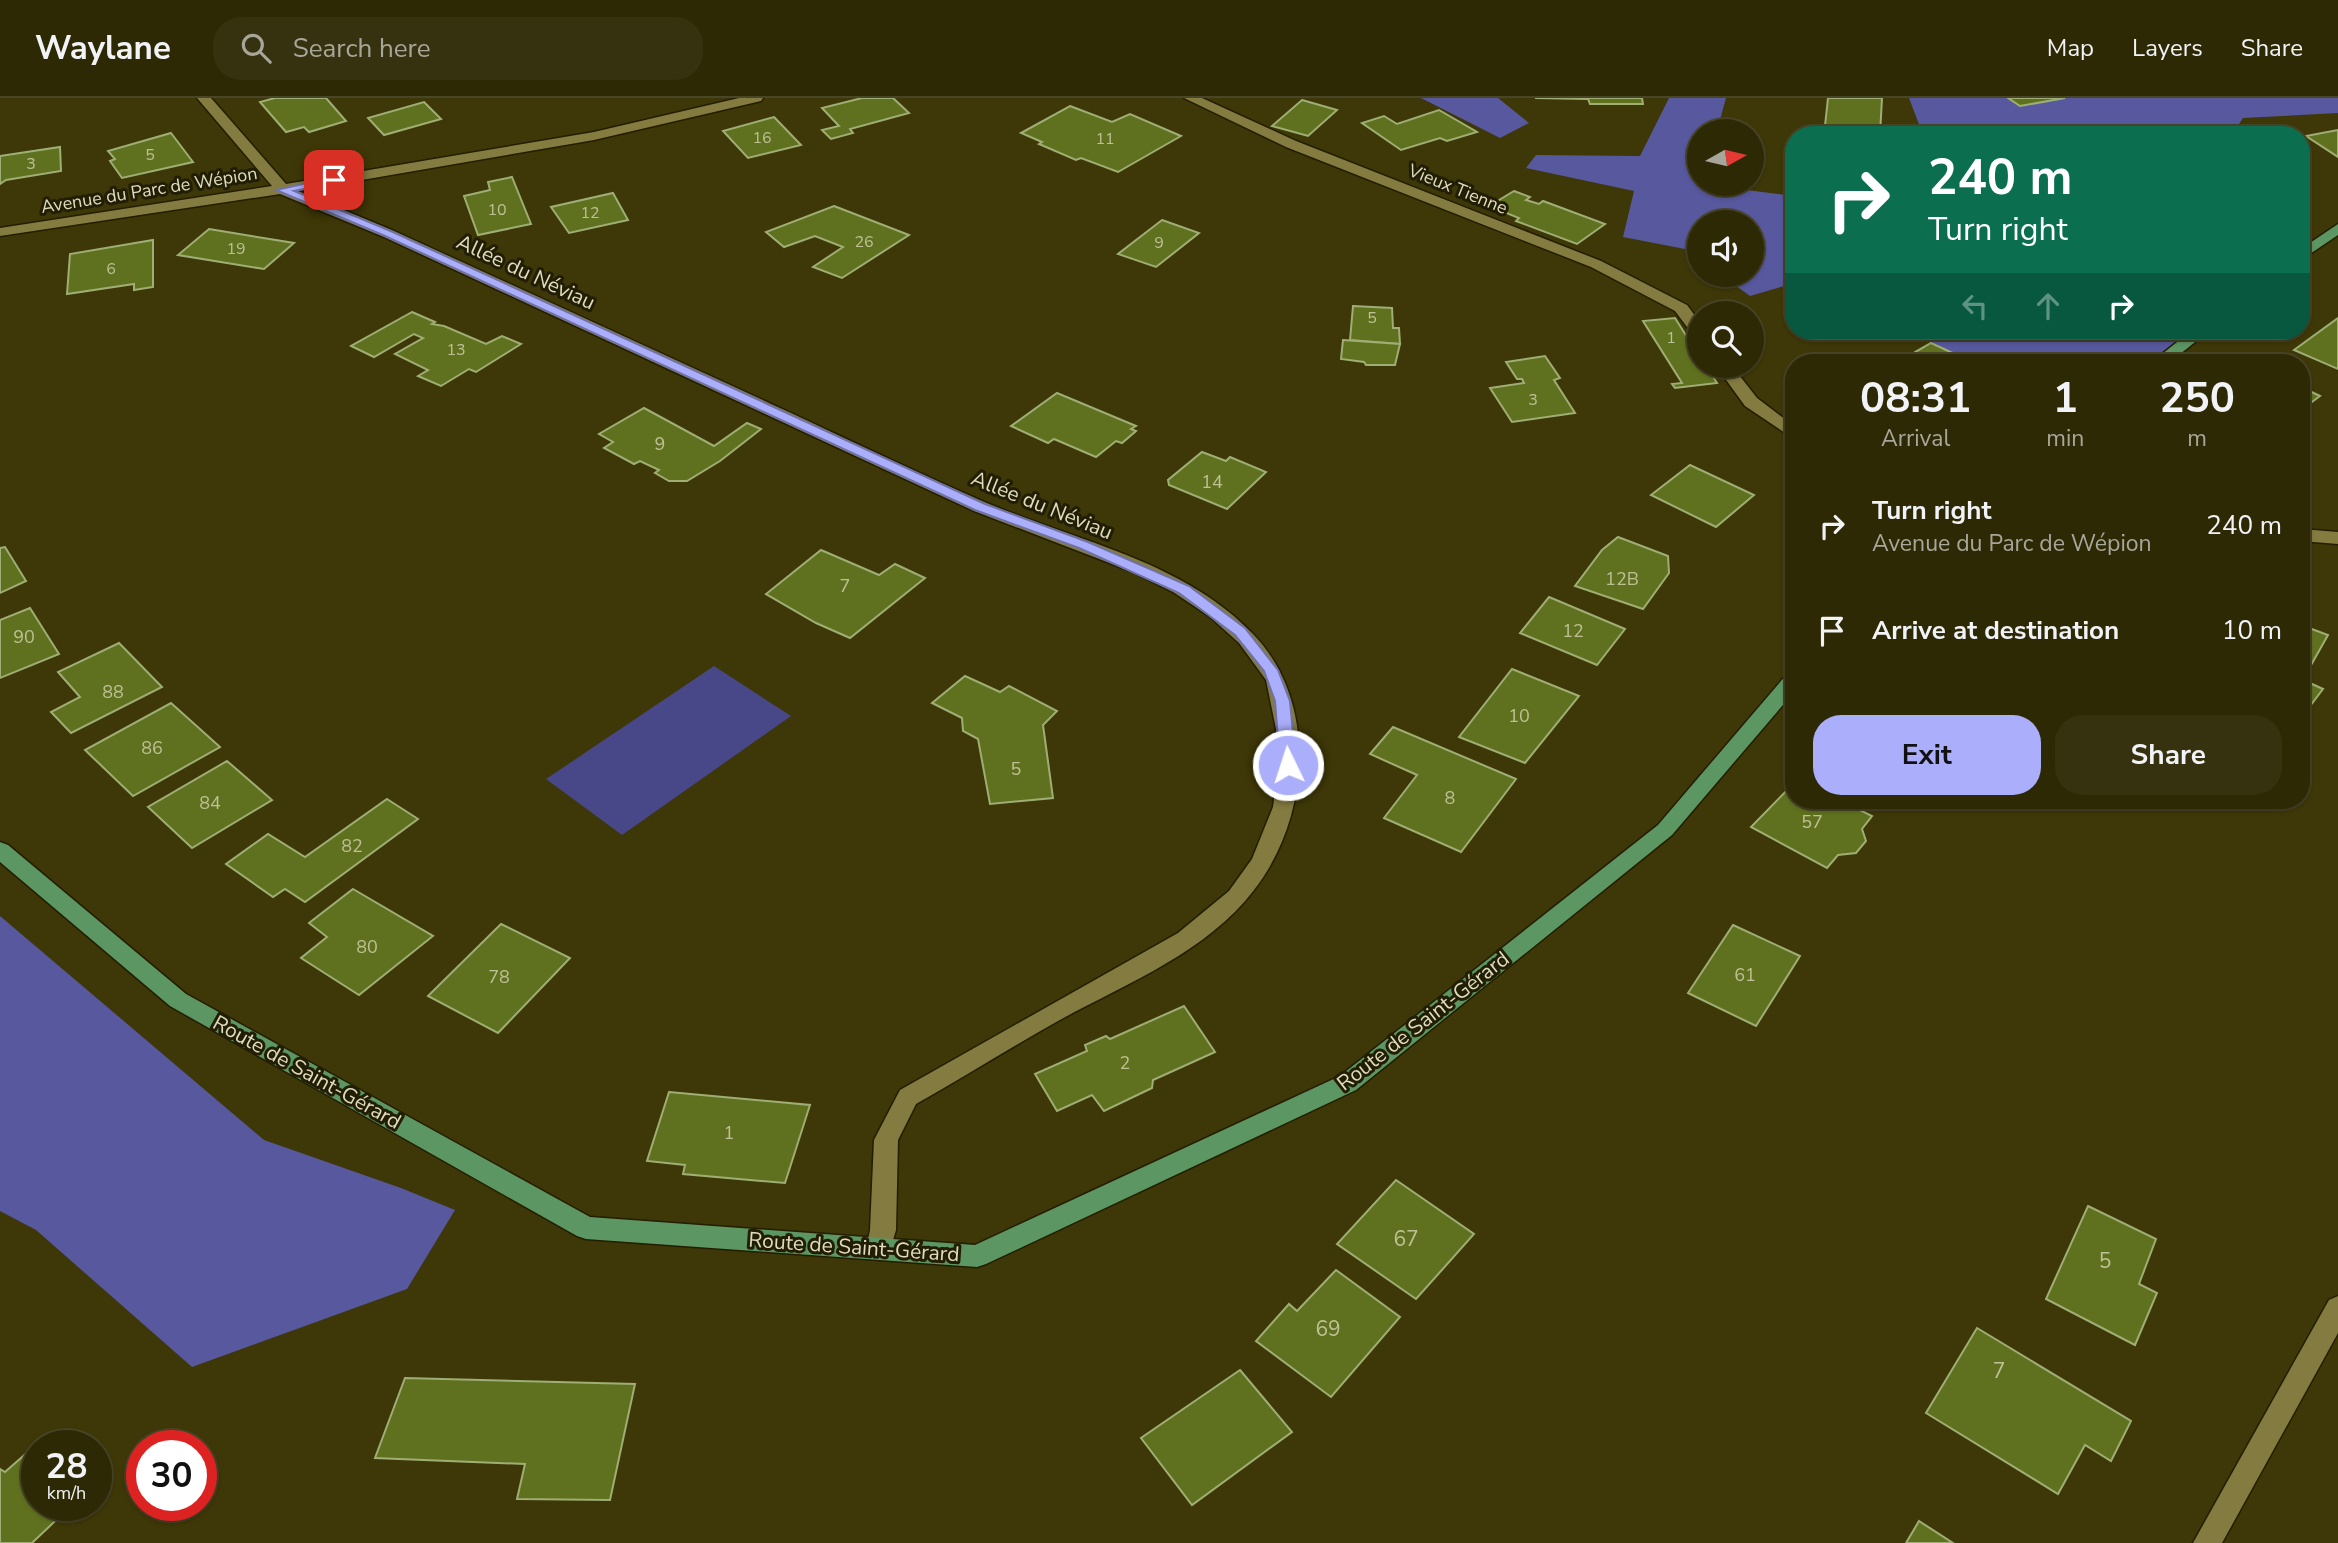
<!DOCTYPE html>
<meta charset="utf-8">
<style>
body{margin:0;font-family:"Nunito Sans",sans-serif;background:#36310f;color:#f1f3f6;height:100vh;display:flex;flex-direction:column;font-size:26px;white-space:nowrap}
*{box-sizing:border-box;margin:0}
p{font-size:23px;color:#a7a69a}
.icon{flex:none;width:38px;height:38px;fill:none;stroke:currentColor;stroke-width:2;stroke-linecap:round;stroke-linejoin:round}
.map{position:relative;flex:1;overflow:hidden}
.drawer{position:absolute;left:1785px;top:256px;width:525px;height:455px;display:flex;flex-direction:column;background:#2e2905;border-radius:28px;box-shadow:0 2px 5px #0004,0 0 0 2px #494527}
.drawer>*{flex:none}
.hud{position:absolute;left:1785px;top:28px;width:525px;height:214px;border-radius:28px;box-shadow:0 2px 5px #0004,0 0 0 2px #494527;background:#0b6e4f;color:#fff;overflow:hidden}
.needle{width:46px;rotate:82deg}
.fabs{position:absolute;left:1687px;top:21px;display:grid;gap:14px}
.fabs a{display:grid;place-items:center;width:77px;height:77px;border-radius:50%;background:#2e2905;box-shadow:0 2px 5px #0004,0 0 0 2px #494527;font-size:35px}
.speed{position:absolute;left:21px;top:1332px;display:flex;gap:14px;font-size:35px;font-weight:700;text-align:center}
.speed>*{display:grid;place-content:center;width:91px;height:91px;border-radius:50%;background:#2e2905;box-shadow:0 2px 5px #0004,0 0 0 2px #494527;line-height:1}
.speed small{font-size:18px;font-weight:400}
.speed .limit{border:10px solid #d22;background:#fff;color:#111}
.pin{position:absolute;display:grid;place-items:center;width:60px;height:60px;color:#fff;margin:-30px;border-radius:14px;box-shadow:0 4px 10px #0006}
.me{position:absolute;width:77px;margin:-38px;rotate:356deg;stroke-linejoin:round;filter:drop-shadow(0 0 5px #0008)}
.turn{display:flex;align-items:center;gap:24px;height:147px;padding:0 28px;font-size:32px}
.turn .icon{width:91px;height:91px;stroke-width:2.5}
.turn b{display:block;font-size:49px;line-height:60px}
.lanes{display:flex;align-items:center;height:66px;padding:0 28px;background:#0003;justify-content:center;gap:35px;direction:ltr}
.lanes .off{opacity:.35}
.eta{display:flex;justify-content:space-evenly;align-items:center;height:119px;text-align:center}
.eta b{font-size:42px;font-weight:700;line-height:49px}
.button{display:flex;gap:14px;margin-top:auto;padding:14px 28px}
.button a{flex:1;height:80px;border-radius:28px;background:#abaffb;color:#111;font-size:28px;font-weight:700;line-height:80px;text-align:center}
.button a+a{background:#36310f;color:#f1f3f6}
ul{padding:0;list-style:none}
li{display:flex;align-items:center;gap:21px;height:105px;padding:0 28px}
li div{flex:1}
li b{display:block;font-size:26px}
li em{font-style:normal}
header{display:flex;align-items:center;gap:42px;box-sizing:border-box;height:98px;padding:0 35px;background:#2e2905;border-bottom:2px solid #494527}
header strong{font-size:33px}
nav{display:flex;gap:38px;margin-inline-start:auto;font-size:24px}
.search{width:490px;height:63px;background:#36310f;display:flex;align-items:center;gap:18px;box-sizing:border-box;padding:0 24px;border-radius:28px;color:#a7a69a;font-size:26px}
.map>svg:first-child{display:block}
</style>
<header>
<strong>Waylane</strong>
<div class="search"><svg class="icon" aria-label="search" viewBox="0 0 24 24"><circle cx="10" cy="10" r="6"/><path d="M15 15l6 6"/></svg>Search here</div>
<nav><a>Map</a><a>Layers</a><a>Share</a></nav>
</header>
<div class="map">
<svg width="2338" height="1445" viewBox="0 0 2338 1445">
<rect width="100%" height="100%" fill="#3e3707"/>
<polygon fill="#484889" points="714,568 791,618 622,737 546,681"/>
<g fill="#57589d">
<polygon points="1421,0 1498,0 1529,25 1500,40"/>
<polygon points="1669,0 1726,0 1717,33 1699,33 1699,86 1794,98 1794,185 1750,198 1721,177 1752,177 1752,124 1699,124 1699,161 1685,151 1623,139 1634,93 1526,70 1536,57 1640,58"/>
<polygon points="1909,0 2338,0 2338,15 2243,20 2233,35 2235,37 1923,37"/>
<polygon points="1910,233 2112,233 2186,244 2160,264 1967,264"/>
<polygon points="0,818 264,1042 401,1090 455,1112 407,1191 192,1269 36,1132 0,1113"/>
</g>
<g fill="#5f711e" stroke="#9eae75" stroke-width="2">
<polygon points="275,0 326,0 346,23 309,34 304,29 286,34 260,4"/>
<polygon points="862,0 893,0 909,15 850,31 853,35 831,41 822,32 839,28 822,10"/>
<polygon points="1535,0 1642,0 1643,6 1590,6 1588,1"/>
<polygon points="1828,0 1882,0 1880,37 1824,37"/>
<polygon points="2008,0 2065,0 2020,8"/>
<polygon points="1302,2 1337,12 1308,38 1272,28"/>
<polygon points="424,4 441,21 384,37 368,20"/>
<polygon points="1070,8 1112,24 1130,16 1181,38 1118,74 1081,60 1076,62 1039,46 1042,44 1021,35"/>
<polygon points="1439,12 1477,34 1447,43 1440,40 1401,52 1362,25 1384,18 1397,26"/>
<polygon points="774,19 801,47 748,60 723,33"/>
<polygon points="2338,32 2338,59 2306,38"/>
<polygon points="171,35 193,64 122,80 110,63 115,61 108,53"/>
<polygon points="60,49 61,73 6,82 0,86 0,58"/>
<polygon points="512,79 531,126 478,137 464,98 490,92 488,84"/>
<polygon points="1514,93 1530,99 1526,102 1539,106 1543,103 1605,126 1577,146 1516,123 1519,120 1489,108"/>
<polygon points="613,95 628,122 569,135 551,109"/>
<polygon points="834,108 909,137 842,180 813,169 843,149 815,138 784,149 766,134"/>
<polygon points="1162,122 1199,135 1156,169 1118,156"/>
<polygon points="209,131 294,145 264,171 178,157"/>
<polygon points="153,142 153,189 134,192 134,186 67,196 70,156"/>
<polygon points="1353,208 1392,210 1393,230 1399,230 1400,246 1350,242"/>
<polygon points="412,214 435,224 432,226 444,228 486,246 502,238 521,246 476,274 469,271 441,288 418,278 428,272 395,256 423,240 414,236 374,259 351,248"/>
<polygon points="1675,220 1699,258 1699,268 1706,268 1717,285 1675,290 1672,286 1682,285 1643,223"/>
<polygon points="2338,220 2338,271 2294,252"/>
<polygon points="1343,242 1400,246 1395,267 1366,267 1364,264 1341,261"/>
<polygon points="1931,245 1972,264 1929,264 1912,256"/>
<polygon points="1545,258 1560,280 1554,282 1575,315 1512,324 1490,290 1524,285 1522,281 1517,281 1506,264"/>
<polygon points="2301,289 2320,298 2301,312"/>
<polygon points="1057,295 1136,328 1131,331 1136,333 1122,345 1116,343 1096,359 1054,341 1048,345 1011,328"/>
<polygon points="644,310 714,348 747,325 761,331 720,363 687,383 669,383 655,375 659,372 640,363 634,366 604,350 613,344 599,336"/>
<polygon points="1202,354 1226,363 1230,359 1266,374 1227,411 1169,387 1168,382"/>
<polygon points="1690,367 1754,397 1716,429 1651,397"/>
<polygon points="1618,439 1668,458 1669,475 1643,511 1575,488 1602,452"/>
<polygon points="5,449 26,483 0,495 0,450"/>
<polygon points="821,452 879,477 895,466 925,480 850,540 816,525 766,496"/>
<polygon points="1549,499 1625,531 1597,567 1520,535"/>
<polygon points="30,510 59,556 0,580 0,522"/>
<polygon points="2301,527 2328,537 2310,569 2301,565"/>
<polygon points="119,545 162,589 71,635 51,614 80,599 58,574"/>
<polygon points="1512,571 1579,598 1525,665 1459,639"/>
<polygon points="965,578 1000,594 1009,588 1057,613 1043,627 1053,700 990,706 978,641 963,633 962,620 932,605"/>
<polygon points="2301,581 2323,591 2301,620"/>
<polygon points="171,605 220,649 133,698 85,652"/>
<polygon points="1393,629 1516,681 1461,754 1384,720 1417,677 1370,656"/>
<polygon points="227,663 272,702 192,750 148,709"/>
<polygon points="1794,685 1794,702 1840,702 1872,718 1862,731 1866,743 1856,755 1838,757 1827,770 1751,729"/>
<polygon points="387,701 418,721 305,804 285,791 273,799 226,766 268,736 305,759"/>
<polygon points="353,791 433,838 359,897 301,860 327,839 309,825"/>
<polygon points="501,826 570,860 498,935 428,898"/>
<polygon points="1733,827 1800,858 1756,928 1688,895"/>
<polygon points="1184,908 1215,954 1153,982 1152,990 1104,1013 1092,997 1057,1013 1035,976 1087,953 1085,947 1106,938 1110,941"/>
<polygon points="669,994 810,1007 785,1085 683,1076 685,1067 647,1063"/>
<polygon points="1396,1082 1474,1136 1416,1201 1337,1146"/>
<polygon points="2088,1108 2156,1141 2139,1186 2157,1195 2135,1247 2046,1201"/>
<polygon points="1336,1172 1400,1219 1331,1299 1256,1243 1289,1206 1297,1213"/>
<polygon points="1977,1230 2131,1323 2111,1363 2085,1347 2058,1396 1926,1315"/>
<polygon points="1240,1272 1292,1334 1192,1407 1141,1340"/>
<polygon points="405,1280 635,1286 610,1402 517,1401 525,1366 375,1360"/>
<polygon points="30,1352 37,1357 37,1407 72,1407 32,1445 0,1445 0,1371 5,1374"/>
<polygon points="1919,1423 1953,1445 1906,1445"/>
</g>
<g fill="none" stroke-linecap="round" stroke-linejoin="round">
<defs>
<g id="minor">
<path d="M 197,0 L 211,0 L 286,86 L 594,34 L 739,0 L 763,0 L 761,3 L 594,42 L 298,93 L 394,133 C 526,193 657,254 789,314 C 853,344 917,375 982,403 C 1074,443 1181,461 1253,536 C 1319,604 1310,720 1254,792 C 1206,855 1125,886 1058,923 C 1010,950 964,979 916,1006 L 898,1042 L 896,1132 L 888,1159 L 879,1162 L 870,1159 L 866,1151 L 870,1132 L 874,1042 L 900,992 L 1178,835 L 1229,793 L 1252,761 L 1273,709 L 1278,669 L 1276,631 L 1266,582 L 1239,545 L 1209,518 L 1173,494 L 1133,474 L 974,413 L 384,139 L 280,96 L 0,138 L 0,130 L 272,88 Z"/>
<polygon points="1184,0 1202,0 1296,43 1601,163 1687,207 1699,223 1699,239 1693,237 1675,213 1591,169 1286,49"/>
<polygon points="1716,268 1732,268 1757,300 1794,328 1794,341 1745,308"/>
<polygon points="2301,431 2338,434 2338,446 2301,443"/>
<polygon points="2338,1198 2338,1235 2222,1445 2193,1445 2329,1202"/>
</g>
<g id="major">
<polygon points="2338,126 2338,137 2301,162 2301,151"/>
<polygon points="2191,233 2209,233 2170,264 2152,264"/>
<polygon points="1794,575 1794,594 1672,737 1356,992 986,1166 977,1169 586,1141 577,1138 170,908 0,764 0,744 8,747 186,896 590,1119 975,1147 1340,978 1658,727 1787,576"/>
</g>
</defs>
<use href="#minor" stroke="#231e00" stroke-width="3"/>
<use href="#major" stroke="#231e00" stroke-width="3"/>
<use href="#minor" fill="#847b40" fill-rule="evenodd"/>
<use href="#major" fill="#5c9663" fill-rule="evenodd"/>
</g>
<polygon fill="#abaffb" stroke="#6f72a3" stroke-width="2" points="334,79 338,80 338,85 294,93 393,134 985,406 1088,444 1189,488 1245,530 1278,572 1290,603 1296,667 1293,670 1288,672 1280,667 1275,603 1264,573 1235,537 1179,495 1079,450 975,412 385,138 276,92"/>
<g text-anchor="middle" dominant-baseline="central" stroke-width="6" stroke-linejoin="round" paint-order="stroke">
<g font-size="16" fill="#bfc095">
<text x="762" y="40">16</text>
<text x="1105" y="41">11</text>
<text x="150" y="57">5</text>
<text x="31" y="66">3</text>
<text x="497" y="112">10</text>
<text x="590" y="115">12</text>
<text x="864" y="144">26</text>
<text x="1159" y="145">9</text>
<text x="236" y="151">19</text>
<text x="111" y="171">6</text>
<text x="1372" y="220">5</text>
<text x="1671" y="240">1</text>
<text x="456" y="252">13</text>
<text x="1533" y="302">3</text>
</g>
<g font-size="18" fill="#dfdbbd" stroke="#221e06">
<text transform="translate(1458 91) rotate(22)">Vieux Tienne</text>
<text transform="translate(149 92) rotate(-9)">Avenue du Parc de Wépion</text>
</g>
<g font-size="18" fill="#bfc095">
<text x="660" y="346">9</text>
<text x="1212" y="384">14</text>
<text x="1622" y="481">12B</text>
<text x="845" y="488">7</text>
<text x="1573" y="533">12</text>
<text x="24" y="539">90</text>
<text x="113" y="594">88</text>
<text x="1519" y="618">10</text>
<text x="152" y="650">86</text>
<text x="1016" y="671">5</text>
<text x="1450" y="700">8</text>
<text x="210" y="705">84</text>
<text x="1812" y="724">57</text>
<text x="352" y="748">82</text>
<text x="367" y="849">80</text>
<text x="1745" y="877">61</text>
<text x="499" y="879">78</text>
<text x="1125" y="965">2</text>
<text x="729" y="1035">1</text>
</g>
<g font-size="21" fill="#dfdbbd" stroke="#221e06">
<text transform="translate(526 174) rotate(25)">Allée du Néviau</text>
<text transform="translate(1042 407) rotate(22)">Allée du Néviau</text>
<text transform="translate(1423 923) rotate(-38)">Route de Saint-Gérard</text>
<text transform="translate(307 974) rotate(29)">Route de Saint-Gérard</text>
<text transform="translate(854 1149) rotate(4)">Route de Saint-Gérard</text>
</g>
<g font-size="21" fill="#bfc095">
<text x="1406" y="1141">67</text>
<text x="2105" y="1163">5</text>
<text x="1328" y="1231">69</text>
<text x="1999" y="1273">7</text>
</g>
</g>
</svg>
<div class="fabs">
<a><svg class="needle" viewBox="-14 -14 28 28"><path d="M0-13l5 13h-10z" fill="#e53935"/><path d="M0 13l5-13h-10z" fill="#a7a69a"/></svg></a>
<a><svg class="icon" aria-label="sound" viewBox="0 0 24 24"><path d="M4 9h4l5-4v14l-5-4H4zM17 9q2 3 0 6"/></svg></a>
<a><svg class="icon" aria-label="search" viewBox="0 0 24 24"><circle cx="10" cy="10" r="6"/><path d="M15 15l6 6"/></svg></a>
</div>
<div class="speed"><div>28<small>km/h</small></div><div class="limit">30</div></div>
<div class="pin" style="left:334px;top:82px;background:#d93025"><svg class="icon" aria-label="arrive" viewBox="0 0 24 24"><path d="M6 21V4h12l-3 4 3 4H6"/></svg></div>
<svg class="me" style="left:1288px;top:667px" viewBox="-20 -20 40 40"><circle r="17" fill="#abaffb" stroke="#fff" stroke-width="3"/><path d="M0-11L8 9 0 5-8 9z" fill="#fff"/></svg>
<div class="hud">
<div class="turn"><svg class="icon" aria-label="right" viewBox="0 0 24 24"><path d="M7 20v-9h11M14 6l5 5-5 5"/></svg><div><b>240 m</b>Turn right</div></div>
<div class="lanes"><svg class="icon off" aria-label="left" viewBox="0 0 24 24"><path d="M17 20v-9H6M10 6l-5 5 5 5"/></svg><svg class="icon off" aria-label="ahead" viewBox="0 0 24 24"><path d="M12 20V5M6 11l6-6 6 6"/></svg><svg class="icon" aria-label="right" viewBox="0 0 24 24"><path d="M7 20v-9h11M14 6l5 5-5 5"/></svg></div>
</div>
<section class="drawer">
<div class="eta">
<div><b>08:31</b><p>Arrival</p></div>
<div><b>1</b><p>min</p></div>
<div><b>250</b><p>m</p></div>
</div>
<ul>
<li><svg class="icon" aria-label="right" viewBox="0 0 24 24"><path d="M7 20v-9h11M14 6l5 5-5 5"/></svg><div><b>Turn right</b><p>Avenue du Parc de Wépion</p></div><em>240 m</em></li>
<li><svg class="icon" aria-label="arrive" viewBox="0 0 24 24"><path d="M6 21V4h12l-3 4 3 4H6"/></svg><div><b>Arrive at destination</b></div><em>10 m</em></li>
</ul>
<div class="button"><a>Exit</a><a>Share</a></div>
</section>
</div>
